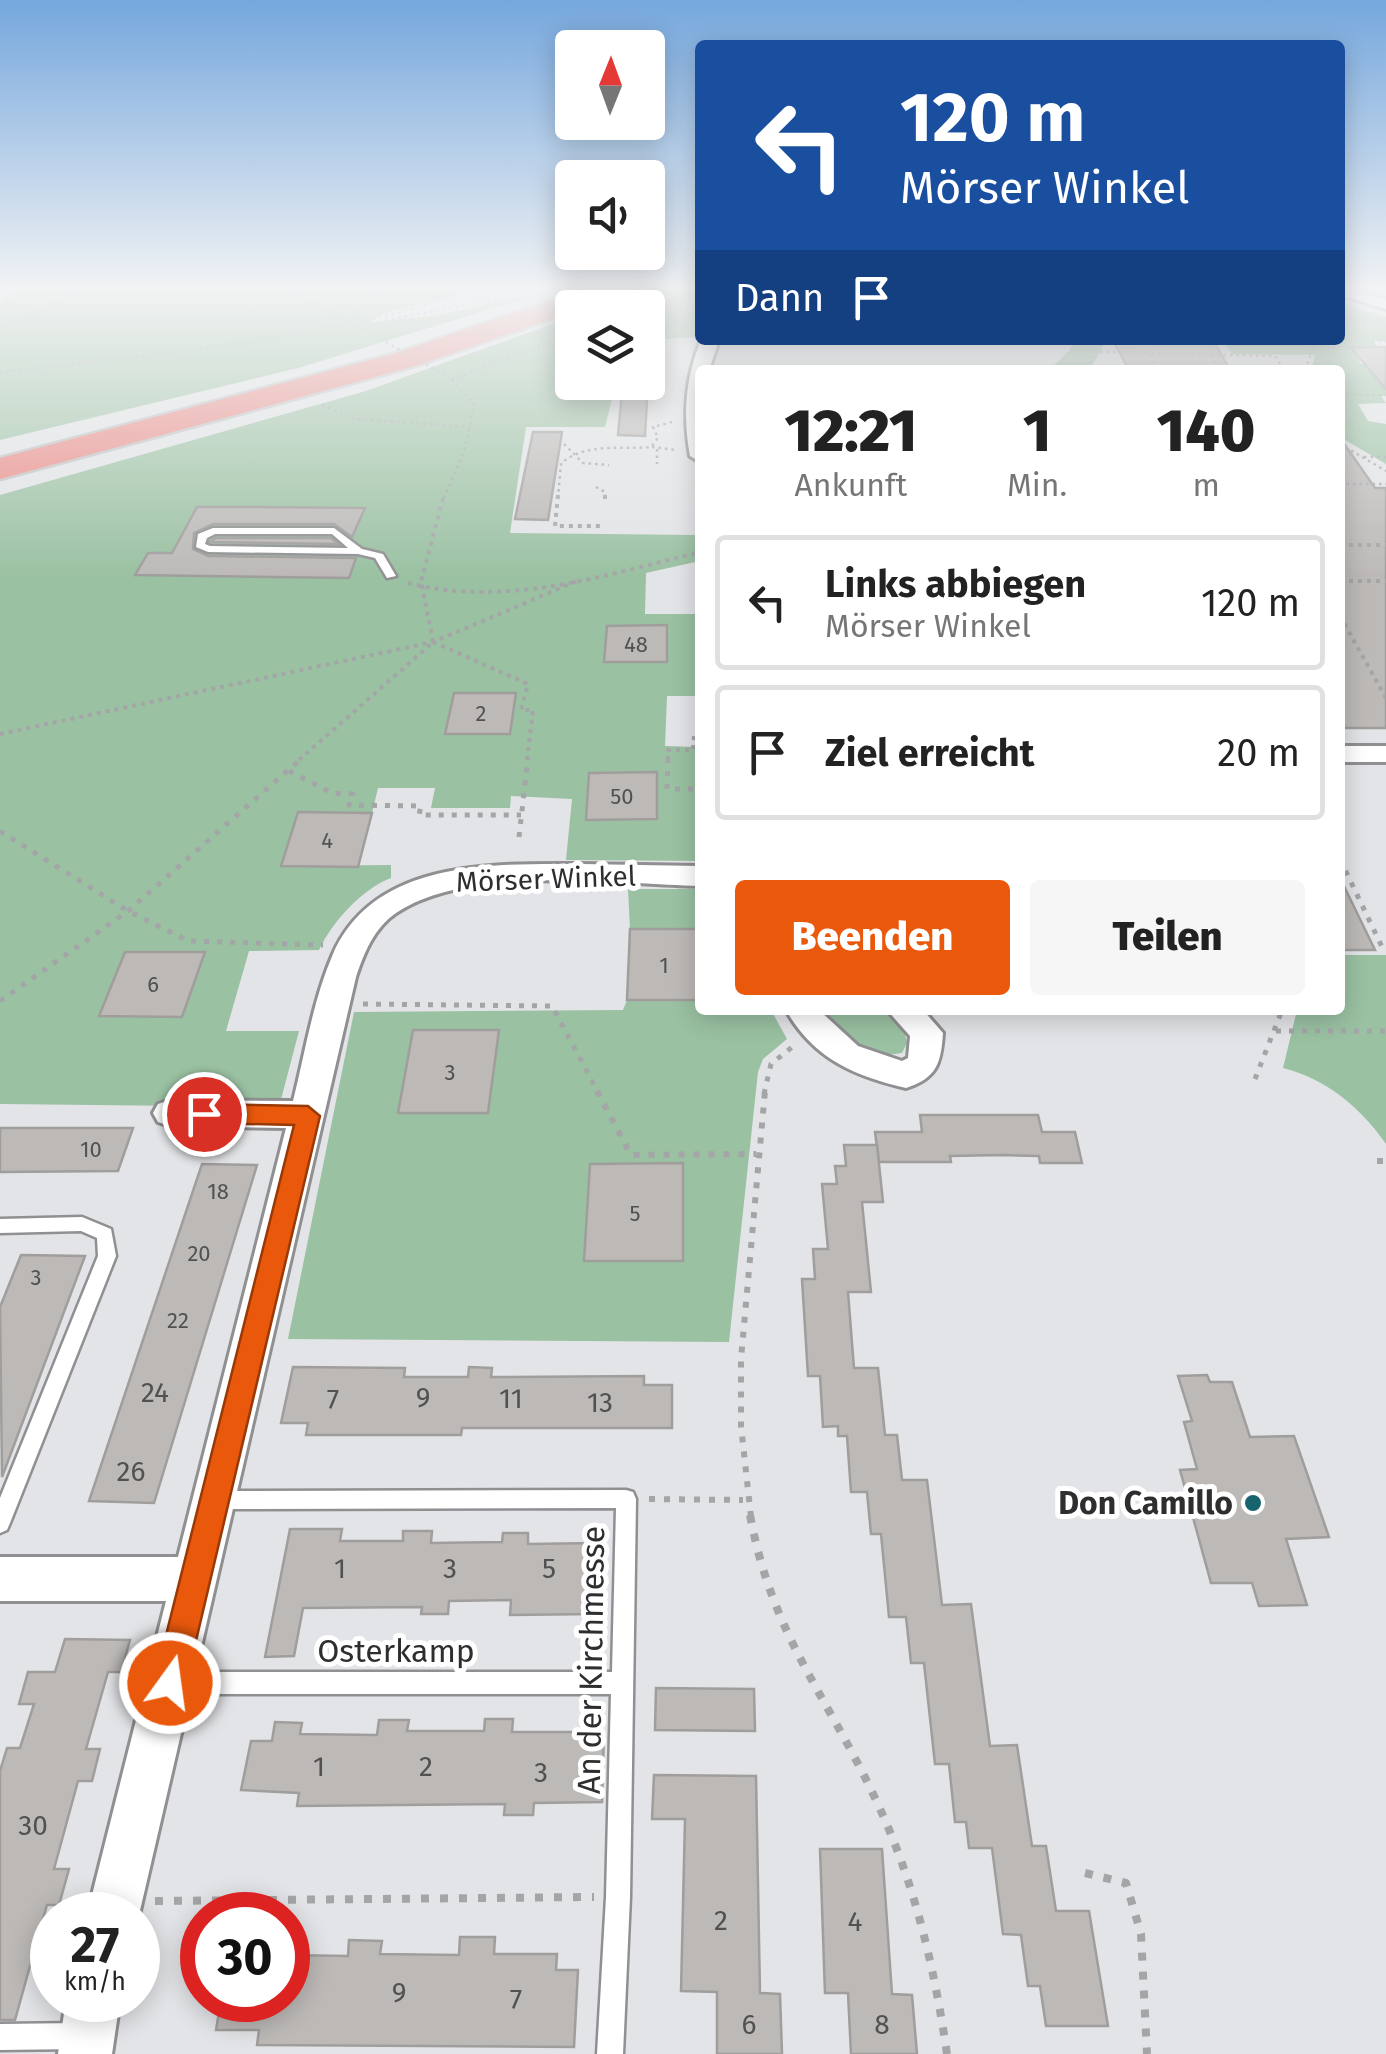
<!DOCTYPE html>
<html lang="de">
<meta charset="utf-8">
<style>
body{margin:0;font-family:"Fira Sans",sans-serif;background:#f6f6f6;color:#222;height:100vh;display:flex;flex-direction:column;font-size:38px;white-space:nowrap}
*{box-sizing:border-box;margin:0}
p{font-size:32px;color:#767676}
.icon{flex:none;width:55px;height:55px;fill:none;stroke:currentColor;stroke-width:2;stroke-linecap:round;stroke-linejoin:round}
.map{position:relative;flex:1;overflow:hidden}
.panel{position:absolute;left:695px;top:365px;width:650px;height:650px;display:flex;flex-direction:column;background:#fff;border-radius:10px;box-shadow:0 5px 25px #0003}
.panel>*{flex:none}
.guide{position:absolute;left:695px;top:40px;width:650px;height:305px;border-radius:10px;box-shadow:0 5px 25px #0003;background:#1a4fa0;color:#fff;overflow:hidden}
.needle{width:65px;rotate:1deg}
.fabs{position:absolute;left:555px;top:30px;display:grid;gap:20px}
.fabs a{display:grid;place-items:center;width:110px;height:110px;border-radius:10px;background:#fff;box-shadow:0 5px 25px #0003;font-size:50px}
.speed{position:absolute;left:30px;top:1892px;display:flex;gap:20px;font-size:50px;font-weight:700;text-align:center}
.speed>*{display:grid;place-content:center;width:130px;height:130px;border-radius:50%;background:#fff;box-shadow:0 5px 25px #0003;line-height:1}
.speed small{font-size:25px;font-weight:400}
.speed .limit{border:15px solid #d22;background:#fff;color:#111}
.pin{position:absolute;display:grid;place-items:center;width:85px;height:85px;color:#fff;margin:-42px;border:5px solid #fff;border-radius:50%;box-shadow:0 2px 10px #0007}
.me{position:absolute;width:110px;margin:-55px;rotate:14deg;stroke-linejoin:round;filter:drop-shadow(0 0 8px #0008)}
.turn{display:flex;align-items:center;gap:35px;height:210px;padding:0 40px;font-size:45px}
.turn .icon{width:130px;height:130px;stroke-width:2.5}
.turn b{display:block;font-size:70px;line-height:85px}
.then{display:flex;align-items:center;height:95px;padding:0 40px;background:#0003;gap:20px;font-size:38px}
.eta{display:flex;justify-content:space-evenly;align-items:center;height:170px;text-align:center}
.eta b{font-size:60px;font-weight:800;line-height:70px}
.button{display:flex;gap:20px;margin-top:auto;padding:20px 40px}
.button a{flex:1;height:115px;border-radius:10px;background:#ea580c;color:#fff;font-size:40px;font-weight:800;line-height:115px;text-align:center}
.button a+a{background:#f6f6f6;color:#222}
ul{padding:0;list-style:none}
li{display:flex;align-items:center;gap:30px;height:135px;margin:0 20px 15px;padding:0 20px;border:5px solid #e0e0e0;border-radius:10px}
li div{flex:1}
li b{display:block;font-size:38px}
li em{font-style:normal}
.map>svg:first-child{display:block}
</style>
<div class="map">
<svg width="1386" height="2054" viewBox="0 0 1386 2054">
<rect width="100%" height="100%" fill="#e3e4e7"/>
<g fill="#9ac1a2" fill-rule="evenodd">
<polygon points="17,290 476,290 384,313 369,322 432,316 543,293 298,368 0,440 0,302"/>
<polygon points="645,290 700,290 696,337 648,340 648,308 598,307"/>
<polygon points="1340,302 1386,317 1386,341 1373,341 1378,347 1352,348 1361,364 1386,366 1386,396 1381,396 1386,403 1358,404 1368,421 1386,424 1386,464 1340,437 1340,370 1311,370 1315,355 1232,354 1223,340 1340,340"/>
<path d="M 572,317 L 572,382 L 616,383 L 605,427 L 526,427 L 510,533 L 695,535 L 695,562 L 646,573 L 645,614 L 700,614 L 700,696 L 667,696 L 665,746 L 700,747 L 700,861 L 566,860 L 572,799 L 511,796 L 510,808 L 431,808 L 435,788 L 378,788 L 372,813 L 299,812 L 282,866 L 391,865 L 391,878 C 362,889 332,922 319,950 L 249,951 L 226,1031 L 299,1031 L 279,1107 L 0,1104 L 0,495 L 366,391 ZM 607,626 L 667,626 L 666,662 L 605,662 ZM 454,693 L 516,693 L 510,733 L 445,733 ZM 657,772 L 657,819 L 586,819 L 589,773 ZM 125,952 L 204,952 L 99,1016 Z"/>
<polygon points="1074,340 1106,340 1090,370 1049,370 1071,349"/>
<polygon points="628,889 700,889 700,929 630,929"/>
<path d="M 1340,955 L 1386,955 L 1386,1144 C 1361,1108 1327,1079 1283,1068 L 1297,1010 L 1340,1010 Z"/>
<polygon points="627,1000 700,1000 700,1010 771,1010 787,1039 763,1059 758,1072 729,1342 288,1339 354,1012 623,1010"/>
<path d="M 820,1010 L 886,1010 L 904,1030 L 907,1043 L 902,1053 C 866,1060 839,1038 820,1010 Z"/>
</g>
<g fill="#bcb9b7" stroke="#a09e9c" stroke-width="2.5">
<polygon points="1113,340 1206,340 1216,345 1230,370 1129,370"/>
<polygon points="1386,347 1386,389 1351,348"/>
<polygon points="623,382 648,382 645,436 618,435"/>
<polygon points="533,432 562,432 548,520 515,519"/>
<polygon points="1340,438 1375,488 1386,488 1386,728 1345,728 1340,718"/>
<polygon points="197,507 252,507 365,508 352,537 334,524 213,524 194,533 193,549 208,556 356,558 349,578 135,575 148,553 172,553"/>
<polygon points="216,538 331,538 338,544 210,542"/>
<polygon points="667,625 667,662 604,662 607,626"/>
<polygon points="454,693 516,693 510,734 445,734"/>
<polygon points="657,772 657,819 586,820 589,773"/>
<polygon points="298,812 372,813 358,867 281,866"/>
<polygon points="1340,878 1375,950 1340,950"/>
<polygon points="630,929 700,929 700,1000 627,1000"/>
<polygon points="125,952 205,952 182,1017 99,1016"/>
<polygon points="413,1030 499,1030 488,1113 398,1113"/>
<polygon points="920,1115 1038,1115 1042,1132 1075,1132 1082,1163 1040,1163 1039,1156 1002,1155 950,1156 951,1162 879,1162 875,1132 922,1132"/>
<polygon points="0,1128 133,1128 118,1171 0,1172"/>
<polygon points="844,1145 877,1145 883,1202 862,1202 871,1292 848,1292 854,1368 878,1368 885,1435 897,1435 902,1480 927,1480 942,1605 971,1604 990,1746 1017,1745 1032,1846 1046,1846 1056,1911 1089,1911 1108,2026 1046,2026 1040,1986 1028,1986 1021,1935 1003,1934 992,1848 969,1848 966,1822 955,1822 949,1764 935,1764 924,1663 911,1663 906,1617 889,1617 881,1534 871,1534 867,1492 851,1492 847,1436 838,1436 838,1426 823,1427 820,1376 808,1376 802,1279 815,1279 813,1249 828,1249 822,1184 837,1184 835,1166 846,1166"/>
<polygon points="683,1163 683,1261 584,1261 590,1164"/>
<polygon points="202,1164 257,1165 154,1503 89,1501"/>
<polygon points="21,1255 85,1256 2,1477 0,1307"/>
<polygon points="293,1367 405,1368 404,1377 468,1377 469,1367 492,1368 491,1377 644,1376 644,1385 672,1385 672,1428 462,1428 461,1435 306,1435 308,1423 281,1423"/>
<polygon points="1207,1375 1210,1382 1232,1382 1250,1437 1294,1436 1329,1537 1286,1539 1307,1605 1259,1606 1252,1583 1211,1583 1180,1470 1197,1469 1184,1422 1192,1421 1178,1376"/>
<polygon points="290,1529 342,1529 340,1541 403,1541 403,1531 432,1531 431,1543 502,1542 503,1533 528,1533 528,1544 598,1543 596,1614 510,1615 511,1600 449,1601 448,1614 421,1614 422,1607 303,1608 294,1656 265,1657"/>
<polygon points="65,1639 130,1640 121,1672 108,1672 86,1749 100,1749 92,1781 78,1781 54,1869 69,1869 59,1905 47,1905 15,2020 0,2020 0,1771 7,1748 20,1748 34,1704 19,1704 28,1672 55,1672"/>
<polygon points="656,1688 754,1689 755,1731 655,1730"/>
<polygon points="485,1719 513,1719 512,1732 604,1732 602,1802 534,1803 533,1815 504,1815 505,1804 297,1806 299,1793 241,1790 251,1741 272,1741 275,1722 302,1723 300,1734 377,1735 379,1720 409,1720 407,1731 484,1731"/>
<polygon points="654,1775 756,1776 760,1993 780,1994 782,2054 717,2054 717,1992 681,1991 685,1819 652,1819"/>
<polygon points="820,1849 882,1849 892,1994 912,1995 917,2054 851,2054 848,1993 825,1993"/>
<polygon points="460,1937 495,1937 494,1954 557,1954 556,1970 578,1970 574,2047 257,2045 259,2030 216,2030 221,2000 288,2000 288,1955 348,1956 349,1940 382,1941 380,1954 459,1955"/>
</g>
<g fill="none" stroke-linecap="round" stroke-linejoin="round">
<defs>
<g id="lane">
<path d="M 213,528 L 334,528 L 362,549 L 383,554 L 396,576 L 387,578 L 375,558 L 358,554 L 208,552 L 196,547 L 198,534 ZM 215,534 L 332,534 L 348,548 L 210,546 L 205,544 L 207,538 Z"/>
<polygon points="82,1217 111,1229 116,1256 10,1523 7,1530 0,1533 0,1498 98,1256 97,1238 81,1231 0,1233 0,1219"/>
<polygon points="626,1490 633,1492 636,1499 630,1897 623,2054 597,2054 606,1897 611,1694 172,1694 164,1691 161,1683 164,1675 172,1672 612,1672 616,1508 218,1509 211,1507 208,1500 211,1493 218,1491"/>
<polygon points="80,2023 89,2027 93,2036 89,2045 80,2049 0,2050 0,2024"/>
</g>
<g id="street">
<polygon points="1340,290 1386,299 1386,309 1340,295"/>
<path d="M 701,340 L 719,340 L 709,370 L 700,370 L 700,462 L 690,456 C 683,415 685,379 701,340 Z"/>
<rect x="1340" y="746" width="46" height="16"/>
<path d="M 581,864 L 700,866 L 700,886 C 614,884 470,864 396,913 C 374,928 364,953 356,977 L 139,1915 L 87,1915 L 166,1601 L 0,1601 L 0,1557 L 178,1557 L 286,1128 L 170,1126 L 158,1122 L 153,1113 L 158,1104 L 170,1100 L 293,1101 C 305,1053 313,1000 333,954 C 375,859 493,864 581,864 Z"/>
<path d="M 786,1010 L 819,1010 L 858,1046 L 902,1061 L 908,1058 L 910,1036 L 887,1010 L 923,1010 L 943,1033 C 941,1063 937,1078 906,1088 C 854,1076 813,1058 786,1010 Z"/>
<polygon points="66,2000 120,2000 112,2054 58,2054"/>
</g>
<polygon id="highway" points="583,290 623,290 619,296 572,308 572,312 415,366 0,479 0,458 393,354"/>
</defs>
<use href="#lane" stroke="#909093" stroke-width="5"/>
<use href="#street" stroke="#909093" stroke-width="6"/>
<use href="#highway" stroke="#c0c0c1" stroke-width="5"/>
<g stroke="#a4a5a7" stroke-width="2.5" stroke-dasharray="2.5 4" stroke-linecap="butt">
<polyline points="293,290 363,330"/>
<polyline points="648,315 700,314"/>
<polyline points="392,319 509,297"/>
<polyline points="354,324 369,290"/>
<polyline points="0,327 28,318 77,290"/>
<polyline points="1255,340 1310,347 1370,347 1365,341 1386,341"/>
<polyline points="1074,351 1275,356 1284,370"/>
<polyline points="1151,355 1158,370"/>
<polyline points="1211,355 1220,370"/>
<polyline points="1060,366 1076,370"/>
<polyline points="1055,370 1078,340"/>
<polyline points="1087,370 1100,340"/>
<polyline points="1305,370 1316,340"/>
<path d="M 0,372 C 162,354 321,340 477,290"/>
<polyline points="452,379 572,334"/>
<polyline points="1340,395 1386,395"/>
<polyline points="322,405 355,419 470,427"/>
<polyline points="564,444 583,463 609,465"/>
<polyline points="1340,444 1386,471"/>
<polyline points="652,447 676,450"/>
<polyline points="657,449 657,464"/>
<polyline points="1364,457 1386,457"/>
<polyline points="1340,484 1386,484"/>
<polyline points="596,487 605,492 605,498"/>
<polyline points="444,498 465,449 474,403 448,376"/>
<path d="M 558,498 L 561,463 C 588,442 619,450 651,447 L 658,438 L 653,427 L 672,422"/>
</g>
<g stroke="#a4a5a7" stroke-width="4" stroke-dasharray="4 5" stroke-linecap="butt">
<polyline points="558,495 555,526 603,526"/>
<polyline points="605,495 605,502"/>
<polyline points="1340,545 1386,545"/>
<polyline points="1340,581 1386,581"/>
<path d="M 408,583 C 505,608 606,575 700,552"/>
<polyline points="1340,616 1386,698"/>
<polyline points="433,642 421,581 444,495"/>
<polyline points="433,642 528,684 521,710 533,710 527,760"/>
<polyline points="0,734 433,642 577,581"/>
<polyline points="299,760 431,644"/>
<polyline points="668,760 668,750 693,750 694,736"/>
</g>
<g stroke="#a4a5a7" stroke-width="5" stroke-dasharray="5 8" stroke-linecap="butt">
<polyline points="668,758 667,789 700,789"/>
<polyline points="289,771 332,793 353,794 349,805 421,806 419,815 521,815"/>
<polyline points="0,831 128,911 189,941 323,945"/>
<polyline points="519,837 528,758"/>
<polyline points="1340,859 1382,947"/>
<polyline points="0,1001 128,911 302,758"/>
<polyline points="363,1004 552,1006 599,1094"/>
<polyline points="1276,1031 1386,1031"/>
<polyline points="1255,1079 1282,1010"/>
<polyline points="764,1094 771,1064 796,1044"/>
</g>
<g stroke="#a4a5a7" stroke-width="6" stroke-dasharray="6 9" stroke-linecap="butt">
<polyline points="597,1091 631,1155 756,1154"/>
<polyline points="1377,1161 1386,1161"/>
<polyline points="649,1499 743,1500"/>
<polyline points="751,1517 741,1426 741,1359 765,1091"/>
</g>
<g stroke="#a4a5a7" stroke-width="8" stroke-dasharray="8 11" stroke-linecap="butt">
<path d="M 750,1515 C 772,1635 826,1694 875,1798 C 914,1880 934,1965 947,2054"/>
<polyline points="1085,1873 1126,1883 1141,1934 1147,2054"/>
<polyline points="155,1901 594,1897"/>
</g>
<use href="#lane" fill="#fff" fill-rule="evenodd"/>
<use href="#street" fill="#fff" fill-rule="evenodd"/>
<use href="#highway" fill="#ea8883" fill-rule="evenodd"/>
<polyline stroke="#a4a5a7" stroke-width="2.5" stroke-dasharray="2.5 4" stroke-linecap="butt" points="363,330 448,376"/>
</g>
<linearGradient id="sky" x2="0" y2="1"><stop stop-color="#75a7dd"/><stop offset="0.5" stop-color="#f2f3f4"/><stop offset="1" stop-color="#f2f3f4" stop-opacity="0"/></linearGradient>
<rect width="1386" height="577" fill="url(#sky)"/>
<polygon fill="#ea580c" stroke="#983908" stroke-width="2.5" points="204,1104 308,1106 320,1116 186,1683 182,1695 170,1699 158,1695 154,1683 294,1125 204,1123 192,1114"/>
<circle fill="#17636e" stroke="#fff" stroke-width="4" cx="1253" cy="1503" r="10"/>
<g text-anchor="middle" dominant-baseline="central" stroke-width="10" stroke-linejoin="round" paint-order="stroke">
<g font-size="22" fill="#525152">
<text x="636" y="644">48</text>
<text x="481" y="713">2</text>
<text x="622" y="796">50</text>
<text x="327" y="840">4</text>
<text x="664" y="965">1</text>
<text x="153" y="984">6</text>
<text x="450" y="1072">3</text>
<text x="91" y="1149">10</text>
<text x="218" y="1191">18</text>
<text x="635" y="1213">5</text>
<text x="199" y="1253">20</text>
<text x="36" y="1277">3</text>
<text x="178" y="1320">22</text>
</g>
<g font-size="28" fill="#2e2e30" stroke="#fff">
<text transform="translate(546 879) rotate(-2)">Mörser Winkel</text>
</g>
<g font-size="28" fill="#525152">
<text x="155" y="1392">24</text>
<text x="423" y="1397">9</text>
<text x="511" y="1398">11</text>
<text x="333" y="1399">7</text>
<text x="600" y="1402">13</text>
<text x="131" y="1471">26</text>
<text x="340" y="1568">1</text>
<text x="450" y="1568">3</text>
<text x="549" y="1568">5</text>
<text x="319" y="1766">1</text>
<text x="426" y="1766">2</text>
<text x="541" y="1772">3</text>
<text x="33" y="1825">30</text>
<text x="721" y="1920">2</text>
<text x="855" y="1921">4</text>
<text x="399" y="1992">9</text>
<text x="516" y="1999">7</text>
<text x="749" y="2024">6</text>
<text x="882" y="2024">8</text>
</g>
<g font-size="32" font-weight="bold" fill="#2e2e30" stroke="#fff" text-anchor="end">
<text x="1233" y="1503">Don Camillo</text>
</g>
<g font-size="32" fill="#2e2e30" stroke="#fff">
<text x="396" y="1651">Osterkamp</text>
<text transform="translate(591 1660) rotate(-89)">An der Kirchmesse</text>
</g>
</g>
</svg>
<div class="fabs">
<a><svg class="needle" viewBox="-14 -14 28 28"><path d="M0-13l5 13h-10z" fill="#e53935"/><path d="M0 13l5-13h-10z" fill="#767676"/></svg></a>
<a><svg class="icon" aria-label="sound" viewBox="0 0 24 24"><path d="M4 9h4l5-4v14l-5-4H4zM17 9q2 3 0 6"/></svg></a>
<a><svg class="icon" aria-label="layers" viewBox="0 0 24 24"><path d="M12 4l9 5-9 5-9-5zM3 14l9 5 9-5"/></svg></a>
</div>
<div class="speed"><div>27<small>km/h</small></div><div class="limit">30</div></div>
<div class="pin" style="left:204px;top:1114px;background:#d93025"><svg class="icon" aria-label="arrive" viewBox="0 0 24 24"><path d="M6 21V4h12l-3 4 3 4H6"/></svg></div>
<svg class="me" style="left:170px;top:1683px" viewBox="-20 -20 40 40"><circle r="17" fill="#ea580c" stroke="#fff" stroke-width="3"/><path d="M0-11L8 9 0 5-8 9z" fill="#fff"/></svg>
<div class="guide">
<div class="turn"><svg class="icon" aria-label="left" viewBox="0 0 24 24"><path d="M17 20v-9H6M10 6l-5 5 5 5"/></svg><div><b>120 m</b>Mörser Winkel</div></div>
<div class="then">Dann<svg class="icon" aria-label="arrive" viewBox="0 0 24 24"><path d="M6 21V4h12l-3 4 3 4H6"/></svg></div>
</div>
<section class="panel">
<div class="eta">
<div><b>12:21</b><p>Ankunft</p></div>
<div><b>1</b><p>Min.</p></div>
<div><b>140</b><p>m</p></div>
</div>
<ul>
<li><svg class="icon" aria-label="left" viewBox="0 0 24 24"><path d="M17 20v-9H6M10 6l-5 5 5 5"/></svg><div><b>Links abbiegen</b><p>Mörser Winkel</p></div><em>120 m</em></li>
<li><svg class="icon" aria-label="arrive" viewBox="0 0 24 24"><path d="M6 21V4h12l-3 4 3 4H6"/></svg><div><b>Ziel erreicht</b></div><em>20 m</em></li>
</ul>
<div class="button"><a>Beenden</a><a>Teilen</a></div>
</section>
</div>
